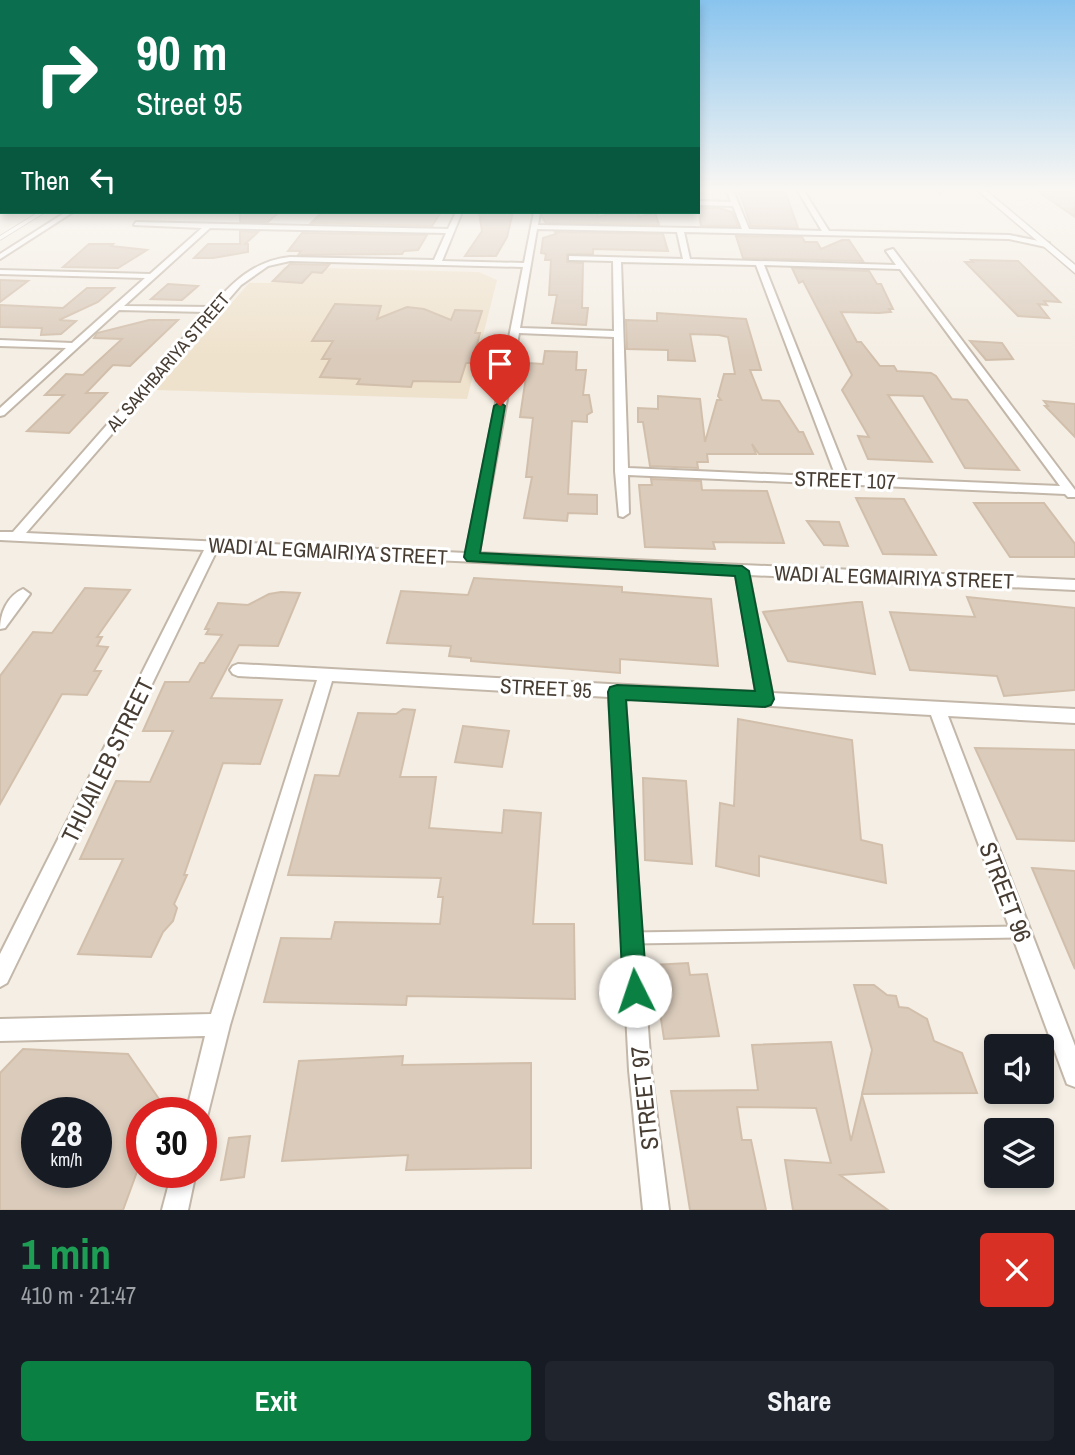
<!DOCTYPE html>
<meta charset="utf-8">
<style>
body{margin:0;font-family:"Archivo Narrow",sans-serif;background:#20242c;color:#f1f3f6;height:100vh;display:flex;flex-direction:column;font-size:26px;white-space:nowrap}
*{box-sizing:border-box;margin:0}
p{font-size:23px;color:#9ea1a6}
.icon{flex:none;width:38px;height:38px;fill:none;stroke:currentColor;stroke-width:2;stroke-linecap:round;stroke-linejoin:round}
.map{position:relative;height:1210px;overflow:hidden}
.panel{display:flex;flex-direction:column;background:#171b24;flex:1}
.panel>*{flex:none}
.hud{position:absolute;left:0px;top:0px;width:700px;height:214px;box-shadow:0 4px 10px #0003;background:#0b6e4f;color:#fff;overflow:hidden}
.fabs{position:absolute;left:984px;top:1034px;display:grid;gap:14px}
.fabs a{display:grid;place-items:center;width:70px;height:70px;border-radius:7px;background:#171b24;box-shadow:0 4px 10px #0003;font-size:35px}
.speed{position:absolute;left:21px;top:1097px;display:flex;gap:14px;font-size:35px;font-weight:700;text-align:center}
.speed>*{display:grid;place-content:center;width:91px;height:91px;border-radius:50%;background:#171b24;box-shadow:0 4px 10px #0003;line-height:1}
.speed small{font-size:18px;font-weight:400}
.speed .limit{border:10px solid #d22;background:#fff;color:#111}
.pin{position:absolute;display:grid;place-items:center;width:60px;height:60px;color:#fff;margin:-72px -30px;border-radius:50% 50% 50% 0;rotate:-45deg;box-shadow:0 0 7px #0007}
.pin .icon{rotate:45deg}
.me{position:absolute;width:77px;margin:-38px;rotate:356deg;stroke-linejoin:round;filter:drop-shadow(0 0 5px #0008)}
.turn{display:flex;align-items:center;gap:24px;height:147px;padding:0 21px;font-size:32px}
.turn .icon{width:91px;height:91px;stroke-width:2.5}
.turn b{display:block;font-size:49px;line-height:60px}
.then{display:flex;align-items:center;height:66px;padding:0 21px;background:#0003;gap:14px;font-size:26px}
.round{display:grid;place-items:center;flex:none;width:74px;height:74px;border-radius:7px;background:#20242c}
.head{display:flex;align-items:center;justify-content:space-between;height:119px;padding:0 21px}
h1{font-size:42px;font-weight:800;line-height:52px;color:#1e9e55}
.cta{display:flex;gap:14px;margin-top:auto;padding:14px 21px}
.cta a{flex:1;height:80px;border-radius:7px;background:#0b8043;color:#fff;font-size:28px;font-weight:800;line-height:80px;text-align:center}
.cta a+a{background:#20242c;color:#f1f3f6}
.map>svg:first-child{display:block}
</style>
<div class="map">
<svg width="1075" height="1210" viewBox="0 0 1075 1210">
<rect width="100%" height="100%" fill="#f4eee4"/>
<polygon fill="#efe2cc" points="284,267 479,272 497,280 467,399 156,390 249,283 270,283"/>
<g fill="#dacbbb" stroke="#d2bfab" stroke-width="2" fill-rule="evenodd">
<polygon points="738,188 784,188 798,228 751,226"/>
<polygon points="1033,188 1068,188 1075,192 1075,217"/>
<polygon points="698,208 720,208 732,212 738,226 701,226"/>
<polygon points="240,212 279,212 268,222 240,222"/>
<polygon points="322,212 441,212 432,226 311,223"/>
<polygon points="479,212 513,212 507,237 496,256 465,256 482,231"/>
<polygon points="542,212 598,212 597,217 619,212 638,212 639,217 655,212 659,225 546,223 542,217"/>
<polygon points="240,231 258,232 245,244 248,244 248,252 213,258 194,258 208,244 240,244"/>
<polygon points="555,232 663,234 668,251 593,249 593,254 567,254 567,262 583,263 582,308 588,308 586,325 552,323 557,295 549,295 551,260 545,260 546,254 541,253 543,238 556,234"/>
<polygon points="302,233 427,235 418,250 404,251 402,254 298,255 301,251 288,251"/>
<polygon points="736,236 802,237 805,242 817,242 821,249 842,240 849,240 863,261 743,258"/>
<polygon points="89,244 113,244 111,246 147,250 118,268 63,267"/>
<polygon points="971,260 1018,261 1060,302 1044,301 1047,305 1038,304 1049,318 1018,316 965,262 973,262"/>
<polygon points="290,264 329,265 322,273 312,272 302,283 273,281"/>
<polygon points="792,268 869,271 877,284 881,284 893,309 889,309 891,312 879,313 841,312 857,342 861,342 880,366 894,366 897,371 931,373 936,376 952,399 967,400 1019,470 965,468 923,396 888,395 932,462 868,459 858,436 869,437 842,390 852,375 803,281 799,283"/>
<polygon points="0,280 28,281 0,302"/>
<polygon points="168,284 198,286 182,300 151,299"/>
<polygon points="87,288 114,288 98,302 59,320 76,321 61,334 41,335 42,328 0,327 0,305 63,308"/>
<polygon points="335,304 381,306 377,319 407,307 424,309 451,320 455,310 482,311 475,333 480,333 472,363 466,363 460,382 413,381 411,387 357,384 360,379 320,377 330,359 322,359 333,341 312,341"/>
<polygon points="657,313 746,319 761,370 750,370 762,400 779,401 799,432 803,432 813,454 759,454 752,444 756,454 707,454 708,462 697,462 698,468 650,466 643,422 638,422 638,408 658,409 658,396 700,399 705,442 717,400 721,400 718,396 724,374 735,374 728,337 719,335 690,334 695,361 668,360 668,350 627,349 626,320 657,321"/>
<polygon points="149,320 178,320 130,366 113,365 86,393 107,393 69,433 27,431 64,395 45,395 66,374 83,375 122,339 94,338 97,333"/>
<polygon points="970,341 1002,343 1013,359 986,360"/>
<polygon points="545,351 577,352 576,370 586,370 583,395 589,395 592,412 587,415 587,422 572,421 568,494 597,495 597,514 568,513 567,521 524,518 532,477 526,477 533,418 520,417 528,363 543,364"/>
<polygon points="1044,401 1075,404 1075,437 1045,406 1048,406"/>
<polygon points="651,479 701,481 702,490 767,491 784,543 713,542 715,549 645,547 639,485 652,485"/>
<polygon points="856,498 904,499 936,555 883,554"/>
<polygon points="974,503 1044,503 1075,544 1075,557 1010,557"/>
<polygon points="807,521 839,522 848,546 824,545"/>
<polygon points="474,578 622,587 622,592 711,599 718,666 620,659 620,673 471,661 471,658 449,656 451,646 387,643 401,591 468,595"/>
<polygon points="85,588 130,590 97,637 102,637 97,646 108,647 94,671 101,671 87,695 62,694 0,804 0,676 33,632 52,633"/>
<polygon points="281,592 300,593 278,646 239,645 211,698 282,700 260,764 223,763 184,875 187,875 174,904 177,908 173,921 163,932 151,957 78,954 123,859 80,859 116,781 150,782 173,731 143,731 165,682 189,682 200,663 204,663 222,635 206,634 209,629 205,629 218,603 248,605 269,594"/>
<polygon points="967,597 1075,608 1075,690 1004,696 997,676 910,670 890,612 975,617"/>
<polygon points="856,602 862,602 875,674 788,661 763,612"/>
<polygon points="403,709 415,710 400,777 436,777 429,828 502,833 504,810 541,813 533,924 574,924 575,999 407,996 406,1005 264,1002 281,938 331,939 335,922 440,924 443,897 438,897 441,878 288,875 315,775 339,776 358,713 396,714"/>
<polygon points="738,719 852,740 861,840 882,845 886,883 759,856 759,876 716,866 720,803 734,806"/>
<polygon points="463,726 509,731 502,767 455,762"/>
<polygon points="975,748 1075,750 1075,841 1017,839"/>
<polygon points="643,778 686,781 692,864 645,860"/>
<polygon points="1032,868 1075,871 1075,969"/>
<polygon points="688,963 690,975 707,974 719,1036 664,1039 653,965"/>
<polygon points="854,985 874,985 887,995 896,996 899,1007 908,1008 927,1019 934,1041 962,1053 977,1093 862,1094 872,1050"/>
<polygon points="831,1042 851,1141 862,1095 884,1172 840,1175 888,1210 793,1210 785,1160 831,1163 816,1108 737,1107 742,1140 751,1140 766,1210 690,1210 671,1091 758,1090 752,1045"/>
<path d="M 23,1049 L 128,1054 L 161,1102 L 157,1113 L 142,1113 L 142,1158 L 123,1210 L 0,1210 L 0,1073 ZM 37,1113 L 96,1113 L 96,1172 L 37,1172 Z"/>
<polygon points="403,1056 402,1065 531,1063 531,1168 406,1170 408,1155 282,1161 299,1061"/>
<polygon points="250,1136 244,1177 221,1180 229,1138"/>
</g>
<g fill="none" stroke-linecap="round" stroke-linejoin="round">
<defs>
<g id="service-far1">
<polyline points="936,188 940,191"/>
<polyline points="0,238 42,212"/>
</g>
<polyline id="service" points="633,938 1020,932"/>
<g id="minor">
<path d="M 726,188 L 732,188 L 749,229 L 822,231 L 796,188 L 802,188 L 829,231 L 1009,235 L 1049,243 L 1046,247 L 1009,239 L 684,232 L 690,259 L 896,265 L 886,251 L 893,249 L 1075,490 L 1075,497 L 1068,497 L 1065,494 L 628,475 L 629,513 L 623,517 L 619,516 L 615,471 L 614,337 L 519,333 L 479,553 L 1075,580 L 1075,590 L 749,575 L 772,693 L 1075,709 L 1075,723 L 948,716 L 1075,1046 L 1075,1087 L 1067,1084 L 1064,1076 L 931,715 L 625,698 L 651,1070 L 669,1210 L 643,1210 L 629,1070 L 609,697 L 332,681 L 230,1025 L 206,1121 L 201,1123 L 201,1113 L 186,1113 L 205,1036 L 0,1041 L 0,1019 L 211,1014 L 317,680 L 238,676 L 233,674 L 230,670 L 233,666 L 238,664 L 756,692 L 736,574 L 217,550 L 7,983 L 0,987 L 0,954 L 204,550 L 0,540 L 0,532 L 13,532 L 206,312 L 119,310 L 4,415 L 0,416 L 0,408 L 66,348 L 0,346 L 0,340 L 72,343 L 145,278 L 0,274 L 0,270 L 150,274 L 202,228 L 134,225 L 136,222 L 448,229 L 456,212 L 462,212 L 442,261 L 524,263 L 534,212 L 540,212 L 538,225 L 742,229 L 733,206 L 698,205 L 698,201 L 731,202 ZM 210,228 L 446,233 L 434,260 L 290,257 C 254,261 234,281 211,307 L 124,306 ZM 537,229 L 677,232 L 683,259 L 569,256 L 569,260 L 572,260 L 613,261 L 614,331 L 520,328 ZM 290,261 L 523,267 L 466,553 L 26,533 L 241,285 L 268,266 ZM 621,262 L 756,265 L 836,477 L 628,468 ZM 764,265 L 900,269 L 1060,486 L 848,477 Z"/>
<polygon points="66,212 73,212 0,259 0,254"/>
<path d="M 23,589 L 30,594 L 5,628 L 0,629 C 0,614 7,596 23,589 Z"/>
<polygon points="172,1172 196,1172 188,1210 162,1210"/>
</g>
<polygon id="tertiary" points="975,188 983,188 1075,265 1075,273"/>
</defs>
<use href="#service-far1" stroke="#c3b7a9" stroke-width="5"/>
<use href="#service" stroke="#c3b7a9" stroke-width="15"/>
<use href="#minor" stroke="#c3b7a9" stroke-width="4"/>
<use href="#tertiary" stroke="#c3b7a9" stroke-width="3"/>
<use href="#service-far1" stroke="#fff" stroke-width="3.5"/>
<use href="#service" stroke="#fff" stroke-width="11"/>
<use href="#minor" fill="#fff" fill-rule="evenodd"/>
<use href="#tertiary" fill="#fff" fill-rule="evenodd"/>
</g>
<linearGradient id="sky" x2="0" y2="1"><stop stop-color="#89c4ee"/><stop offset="0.53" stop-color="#faf7f3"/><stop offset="1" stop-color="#faf7f3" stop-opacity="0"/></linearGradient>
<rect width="1075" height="357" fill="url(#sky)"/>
<polygon fill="#0b8043" stroke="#07532c" stroke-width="2" points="500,402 505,406 480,553 742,566 749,571 774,699 771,705 765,707 626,700 647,991 643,999 635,1003 626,999 623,991 608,692 610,687 617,685 755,691 735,576 467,561 464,557 494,406"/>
<g text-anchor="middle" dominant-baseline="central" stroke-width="6" stroke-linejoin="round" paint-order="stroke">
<g font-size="18" fill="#473d33" stroke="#fff">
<text transform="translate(168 362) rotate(-49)">AL SAKHBARIYA STREET</text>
</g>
<g font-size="21" fill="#473d33" stroke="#fff">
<text transform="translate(845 480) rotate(2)">STREET 107</text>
<text transform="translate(328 551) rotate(3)">WADI AL EGMAIRIYA STREET</text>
<text transform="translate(894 577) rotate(2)">WADI AL EGMAIRIYA STREET</text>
<text transform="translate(546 688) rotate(3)">STREET 95</text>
</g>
<g font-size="24" fill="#473d33" stroke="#fff">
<text transform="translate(107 760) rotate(-64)">THUAILEB STREET</text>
<text transform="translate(1006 892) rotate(69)">STREET 96</text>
<text transform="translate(644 1098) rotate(-96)">STREET 97</text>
</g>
</g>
</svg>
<div class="fabs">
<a><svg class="icon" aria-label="sound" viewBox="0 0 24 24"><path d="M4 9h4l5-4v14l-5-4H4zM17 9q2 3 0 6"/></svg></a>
<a><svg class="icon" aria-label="layers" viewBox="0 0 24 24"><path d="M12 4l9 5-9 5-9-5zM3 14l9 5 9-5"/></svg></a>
</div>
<div class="speed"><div>28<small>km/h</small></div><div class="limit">30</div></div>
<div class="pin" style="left:500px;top:406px;background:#d93025"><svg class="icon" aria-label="arrive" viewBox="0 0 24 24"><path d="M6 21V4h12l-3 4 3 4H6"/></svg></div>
<svg class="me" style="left:635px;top:991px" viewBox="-20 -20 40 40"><circle r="19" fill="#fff"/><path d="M0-13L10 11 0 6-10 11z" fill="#0b8043"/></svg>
<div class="hud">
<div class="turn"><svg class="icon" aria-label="right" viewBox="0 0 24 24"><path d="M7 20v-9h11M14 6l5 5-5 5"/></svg><div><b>90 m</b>Street 95</div></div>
<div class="then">Then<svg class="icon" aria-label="left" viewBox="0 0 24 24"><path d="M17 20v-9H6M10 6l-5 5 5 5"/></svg></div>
</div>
</div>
<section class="panel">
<div class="head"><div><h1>1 min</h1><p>410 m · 21:47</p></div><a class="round" style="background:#d93025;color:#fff"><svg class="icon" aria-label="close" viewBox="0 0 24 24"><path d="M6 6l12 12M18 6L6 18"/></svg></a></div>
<div class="cta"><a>Exit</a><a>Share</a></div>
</section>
